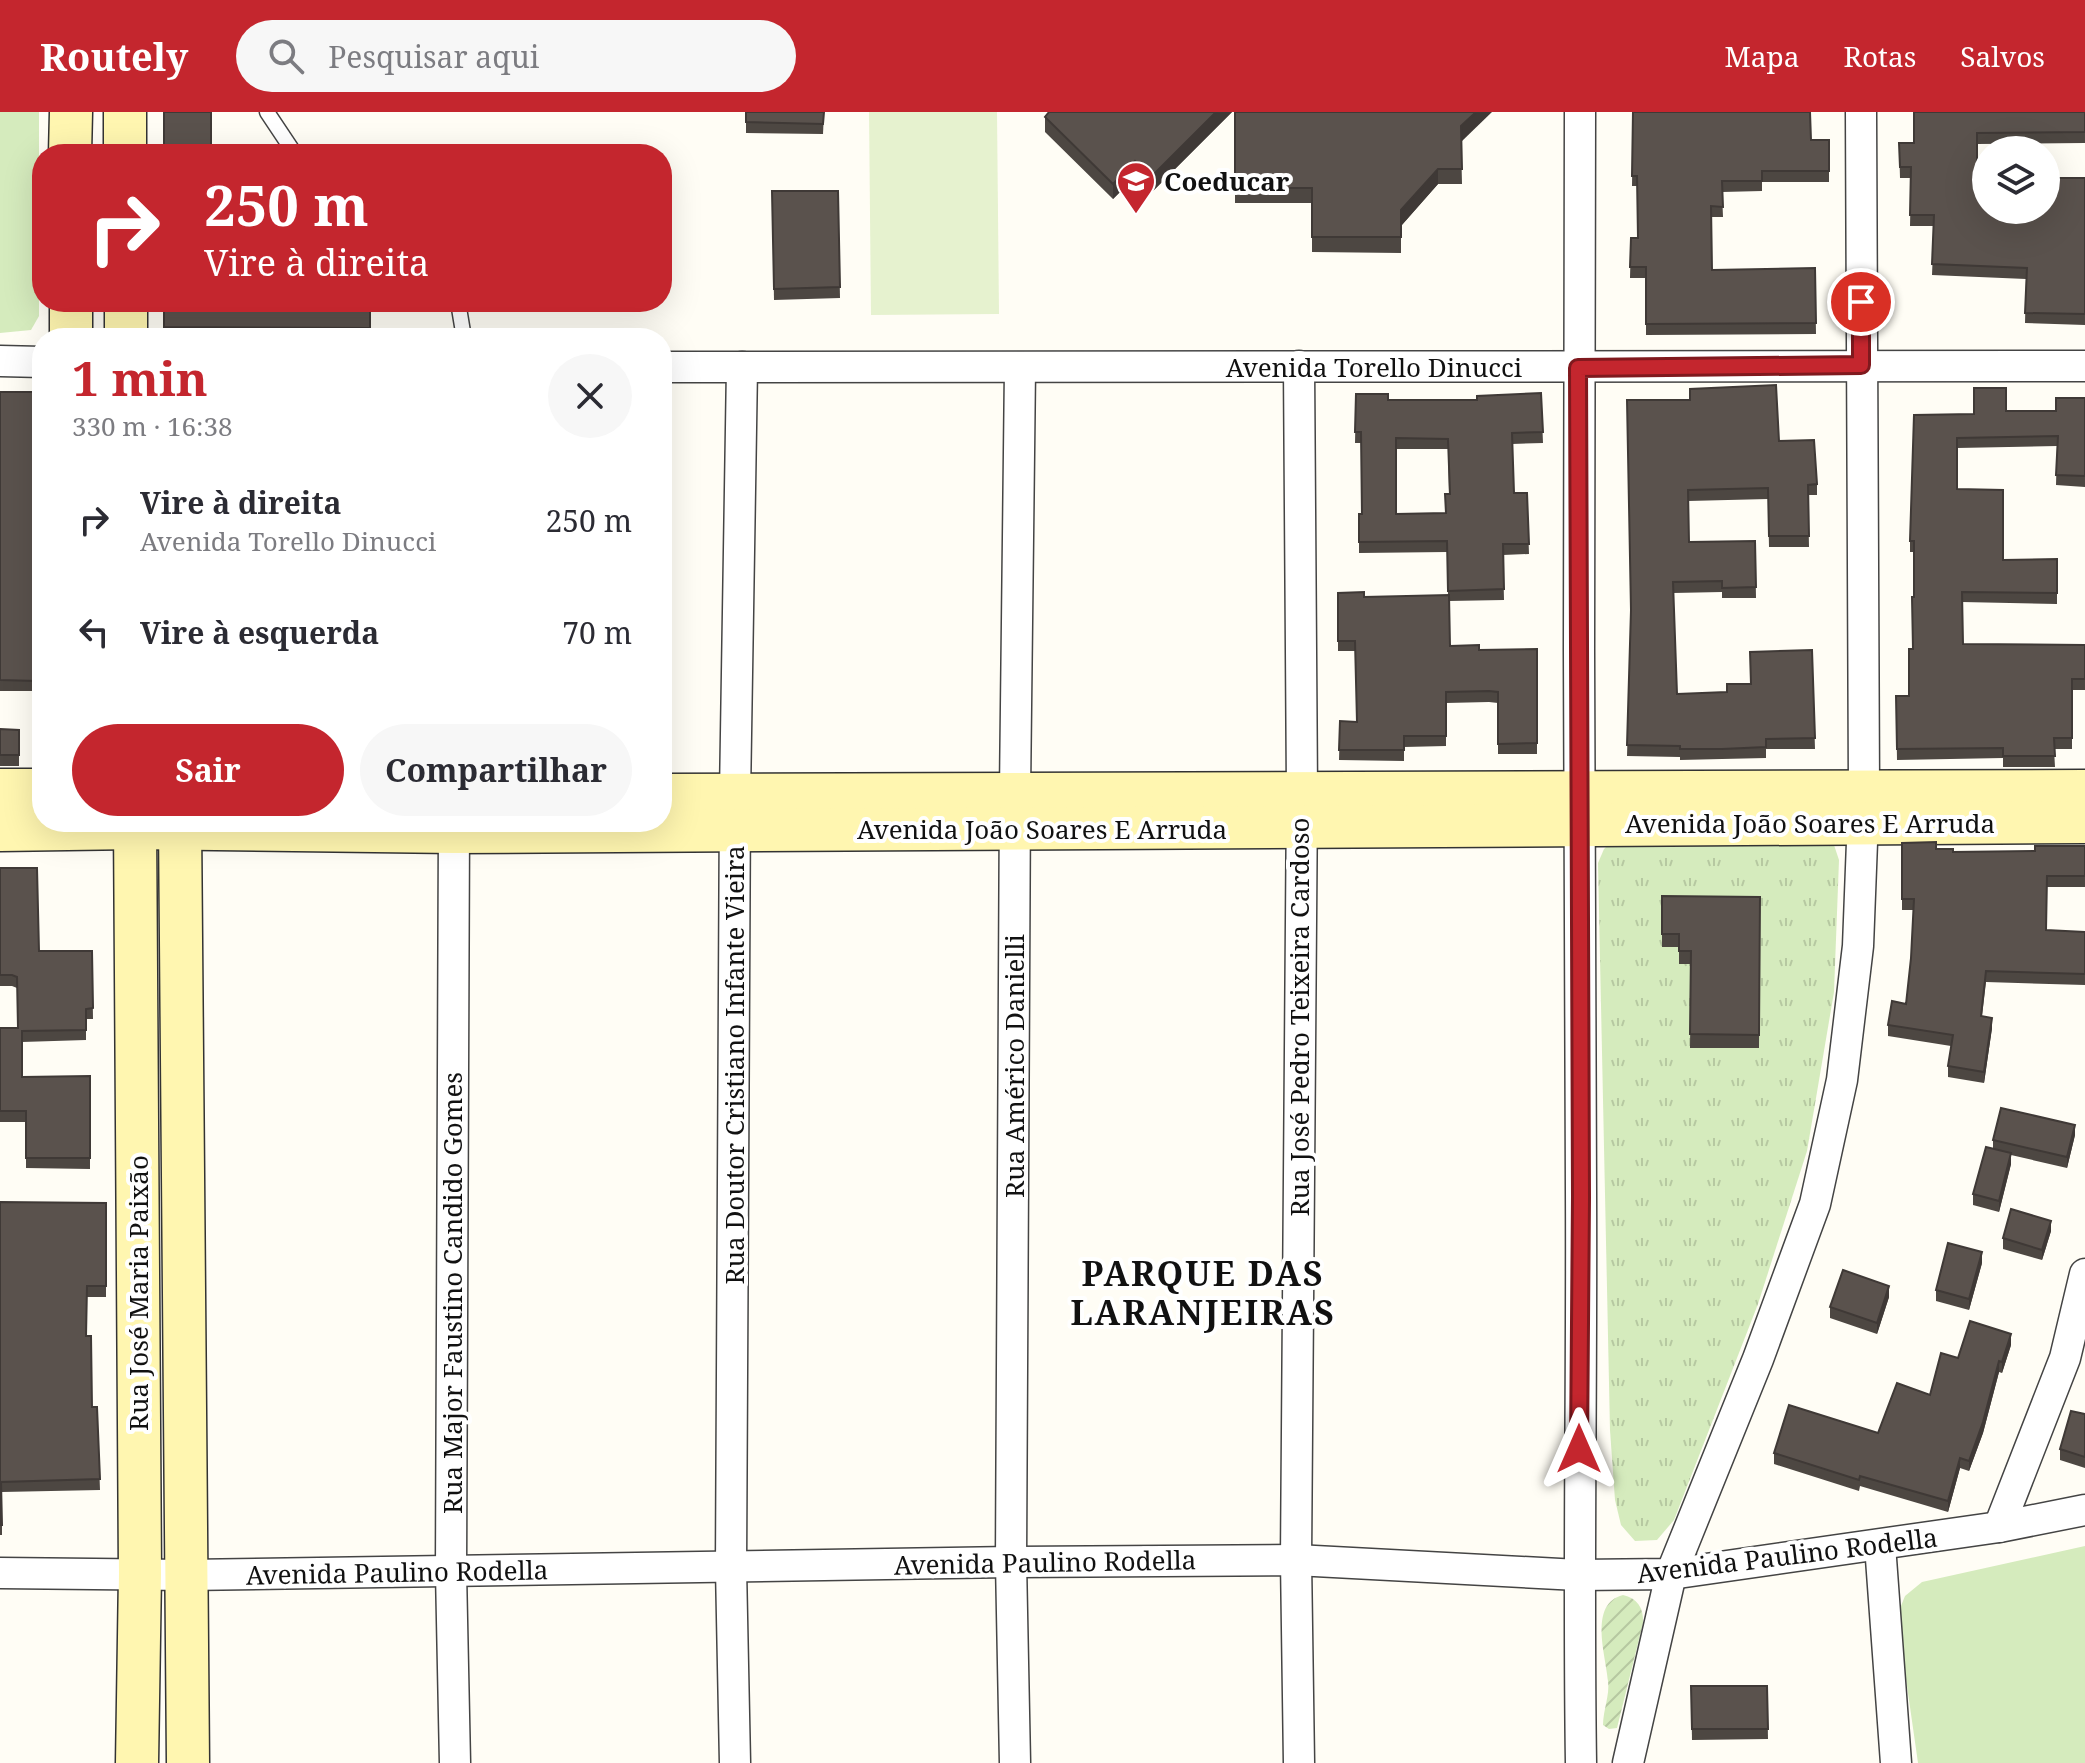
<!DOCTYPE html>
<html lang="pt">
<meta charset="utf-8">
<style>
body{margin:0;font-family:"Noto Serif",serif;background:#f7f7f7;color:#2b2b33;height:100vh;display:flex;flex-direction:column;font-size:30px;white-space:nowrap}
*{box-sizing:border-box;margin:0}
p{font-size:26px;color:#7c7c81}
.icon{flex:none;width:44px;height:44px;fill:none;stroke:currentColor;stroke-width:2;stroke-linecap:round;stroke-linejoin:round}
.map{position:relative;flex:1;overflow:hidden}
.side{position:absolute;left:32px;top:216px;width:640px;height:504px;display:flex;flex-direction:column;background:#fff;border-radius:32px;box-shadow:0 8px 32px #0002}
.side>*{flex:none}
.top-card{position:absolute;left:32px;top:32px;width:640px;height:168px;border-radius:32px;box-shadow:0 8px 32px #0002;background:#c4262e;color:#fff;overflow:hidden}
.buttons{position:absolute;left:1972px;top:24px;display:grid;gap:16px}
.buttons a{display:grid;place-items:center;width:88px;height:88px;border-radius:50%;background:#fff;box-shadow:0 8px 32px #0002;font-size:40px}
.pin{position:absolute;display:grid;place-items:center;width:68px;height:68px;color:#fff;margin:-34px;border:4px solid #fff;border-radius:50%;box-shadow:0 2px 8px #0007}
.me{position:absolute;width:88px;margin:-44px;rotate:0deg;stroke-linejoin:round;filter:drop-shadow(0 0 6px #0008)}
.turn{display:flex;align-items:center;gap:28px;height:168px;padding:0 40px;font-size:36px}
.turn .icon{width:104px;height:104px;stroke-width:2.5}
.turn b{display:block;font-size:56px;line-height:68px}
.round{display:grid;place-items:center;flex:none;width:84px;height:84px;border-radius:42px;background:#f7f7f7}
.overview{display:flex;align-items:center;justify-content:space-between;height:136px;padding:0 40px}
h1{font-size:48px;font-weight:700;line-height:60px;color:#c4262e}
.button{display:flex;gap:16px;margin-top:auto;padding:16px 40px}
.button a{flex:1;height:92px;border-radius:48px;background:#c4262e;color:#fff;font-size:32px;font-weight:700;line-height:92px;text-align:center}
.button a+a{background:#f7f7f7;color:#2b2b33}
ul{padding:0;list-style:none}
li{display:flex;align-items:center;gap:24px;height:112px;padding:0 40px}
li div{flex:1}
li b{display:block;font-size:30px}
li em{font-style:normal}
header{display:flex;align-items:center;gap:48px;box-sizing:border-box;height:112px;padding:0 40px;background:#c4262e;color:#fff}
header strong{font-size:38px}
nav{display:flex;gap:44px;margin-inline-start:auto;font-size:28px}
.search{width:560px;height:72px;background:#f7f7f7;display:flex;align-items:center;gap:20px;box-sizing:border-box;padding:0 28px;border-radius:44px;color:#7c7c81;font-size:30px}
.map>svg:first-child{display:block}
</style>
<header>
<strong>Routely</strong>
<div class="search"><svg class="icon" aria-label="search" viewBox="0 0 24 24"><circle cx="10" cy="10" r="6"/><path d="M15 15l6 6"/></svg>Pesquisar aqui</div>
<nav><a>Mapa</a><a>Rotas</a><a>Salvos</a></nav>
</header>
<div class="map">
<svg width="2085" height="1651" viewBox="0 0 2085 1651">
<defs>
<pattern id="park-tufts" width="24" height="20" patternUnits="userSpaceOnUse" patternTransform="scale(2)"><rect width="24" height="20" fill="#d5ebbd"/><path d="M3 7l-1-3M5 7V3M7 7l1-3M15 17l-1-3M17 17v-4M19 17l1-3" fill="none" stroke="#b6c8a1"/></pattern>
<pattern id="garden-furrows" width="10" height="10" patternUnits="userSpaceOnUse" patternTransform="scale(2)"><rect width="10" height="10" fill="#d5ebbd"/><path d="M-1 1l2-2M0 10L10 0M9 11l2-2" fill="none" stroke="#b6c8a1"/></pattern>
</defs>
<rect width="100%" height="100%" fill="#fffdf5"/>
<g fill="#d5ebbd">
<polygon points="0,0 39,0 39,204 31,218 0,221"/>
<polygon points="2085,1434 2085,1651 1918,1651 1897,1504 1905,1484 1922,1470"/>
</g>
<polygon fill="url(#park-tufts)" points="1616,726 1817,726 1834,733 1839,748 1834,880 1807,1039 1758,1192 1674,1408 1657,1428 1635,1429 1621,1413 1615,1388 1610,1318 1598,751 1604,737"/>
<path fill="url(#garden-furrows)" d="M 1623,1483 C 1637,1486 1644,1496 1643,1511 L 1617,1616 L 1609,1617 L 1603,1613 C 1603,1598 1610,1583 1608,1569 C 1606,1543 1588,1492 1623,1483 Z"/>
<polygon fill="#e6f2cf" points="869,0 997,0 999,202 871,203"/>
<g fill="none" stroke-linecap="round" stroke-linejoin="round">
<defs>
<g id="lane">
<polyline points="267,0 295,42"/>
<polyline points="458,190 464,226"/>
</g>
<g id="street">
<path d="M 1580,0 C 1577,360 1580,719 1581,1079 C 1582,1269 1578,1460 1581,1651"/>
<polyline points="0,249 42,250"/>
<polyline points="1299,254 1302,682 1296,1448 1299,1651"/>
<polyline points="662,255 2085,254"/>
<polyline points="454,710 451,1460 455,1651"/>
<polyline points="1999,1415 2065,1246 2085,1162"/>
<polyline points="1880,1433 1896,1651"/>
<polyline points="0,1461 187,1463 1011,1450 1296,1448 1578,1463 1671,1462 1999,1415 2085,1398"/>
<polyline points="735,1651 731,1456 735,683 742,255"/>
<polyline points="1015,1651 1011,1450 1015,680 1020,256"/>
<polyline points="1628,1651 1671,1462 1758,1247 1815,1092 1842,968 1858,834 1864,678 1861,0"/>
</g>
<g id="secondary">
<polyline points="125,0 125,42"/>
<polyline points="70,42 71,0"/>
<polyline points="71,190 71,226"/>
<polyline points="126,190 126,226"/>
<polyline points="0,678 42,678"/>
<polyline points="662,683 2085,679"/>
<polyline points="135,710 140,1462 137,1651"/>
<polyline points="180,710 188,1651"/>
<polyline points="0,718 135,716 454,720 2085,710"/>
</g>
</defs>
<use href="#lane" stroke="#444" stroke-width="17"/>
<use href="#street" stroke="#444" stroke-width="33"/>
<use href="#secondary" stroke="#333" stroke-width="45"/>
<use href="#lane" stroke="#fff" stroke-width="14"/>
<use href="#street" stroke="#fff" stroke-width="30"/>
<use href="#secondary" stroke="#fff6b0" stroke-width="42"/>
</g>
<g fill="#4d4742" fill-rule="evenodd">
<polygon points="746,0 824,0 823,22 746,21"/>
<polygon points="1049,0 1232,0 1151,81 1135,65 1113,87 1045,20 1045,5"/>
<polygon points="1235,0 1461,29 1462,72 1438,72 1401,114 1401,141 1312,140 1312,91 1235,91"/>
<polygon points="1633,0 1811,28 1829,28 1829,70 1762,70 1762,79 1722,80 1723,105 1711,105 1712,158 1815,156 1816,222 1646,223 1646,166 1630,166 1631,126 1638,126 1637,74 1632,74"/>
<polygon points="2085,0 2085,31 1977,32 1977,68 2085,66 2085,213 2025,211 2026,167 1932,163 1934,114 1910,114 1911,66 1900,66 1899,31 1914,31"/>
<polygon points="772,79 838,79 840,186 774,188"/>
<rect x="164" y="190" width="206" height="36"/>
<polygon points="42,276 42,647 38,647 37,579 0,579 0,280 34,280"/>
<path d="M 1541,281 L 1543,331 L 1512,332 L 1514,381 L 1527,381 L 1529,442 L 1503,443 L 1504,488 L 1449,489 L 1450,534 L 1479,538 L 1537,537 L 1537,642 L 1498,642 L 1498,591 L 1489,590 L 1446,591 L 1446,634 L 1404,635 L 1404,649 L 1339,648 L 1340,609 L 1357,610 L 1355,539 L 1338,539 L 1338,481 L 1364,485 L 1448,483 L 1447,440 L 1359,441 L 1359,402 L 1362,402 L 1361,331 L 1355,331 L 1356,282 L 1388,288 L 1477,288 ZM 1396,337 L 1448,337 L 1449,382 L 1445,401 L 1396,402 Z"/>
<polygon points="2085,286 2085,375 2056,373 2057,334 1957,336 1957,377 2003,448 2057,447 2057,492 1962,490 1963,532 2085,533 2085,578 2072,578 2072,637 2054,637 2055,655 2003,655 2003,646 1897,648 1896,584 1909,584 1913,537 1914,440 1910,440 1910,429 1914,303 1974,302 2006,299 2056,299"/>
<polygon points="1627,288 1779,329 1817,372 1817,383 1808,383 1809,435 1769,435 1768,387 1688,389 1689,430 1755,429 1756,486 1722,486 1722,480 1673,481 1677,582 1727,580 1751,572 1812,538 1815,637 1766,637 1766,646 1722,647 1680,648 1680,645 1627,644 1631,502"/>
<polygon points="0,617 19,618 19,654 0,654"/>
<polygon points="1902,731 1953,740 2035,739 2085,734 2085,775 2047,775 2046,818 2085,820 2085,873 1986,870 1982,904 1992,916 1984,971 1948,965 1948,954 1951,934 1888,924 1888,913 1906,892 1911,846 1914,798 1902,798"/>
<polygon points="0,756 39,839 92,839 93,907 86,907 86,928 22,930 22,965 90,964 90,1057 26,1056 26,1010 0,1010 0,916 18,916 17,876 12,874 0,874"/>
<polygon points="1662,784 1760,785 1759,936 1690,936 1691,852 1679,852 1679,835 1662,835"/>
<polygon points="2075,1023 2067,1056 2011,1043 2011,1052 1999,1100 1973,1093 1973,1082 1993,1037 1993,1028"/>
<polygon points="0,1090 106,1091 106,1185 87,1185 86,1224 92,1295 97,1295 100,1378 2,1380 2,1423 0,1423"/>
<polygon points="2051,1119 2042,1148 2003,1137 2003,1126"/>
<polygon points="1982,1151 1969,1198 1936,1189 1936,1178"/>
<polygon points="1889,1185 1877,1222 1830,1206 1830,1195"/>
<polygon points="2011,1233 2002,1261 1999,1260 1983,1321 1969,1359 1960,1356 1948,1400 1860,1374 1859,1379 1774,1352 1774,1341 1878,1321 1930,1283"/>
<polygon points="2085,1302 2085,1356 2060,1348 2060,1337"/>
<polygon points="1691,1574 1767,1574 1768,1627 1692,1628"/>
</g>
<g fill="#3f3936">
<polygon points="1216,0 1232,0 1151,81 1151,65"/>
<polygon points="1476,0 1492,0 1461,30 1461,14"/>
<polygon points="1135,49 1135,65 1113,87 1113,72"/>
<polygon points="1438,57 1438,72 1401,114 1401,98"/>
<polygon points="1992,906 1992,916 1984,971 1984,960"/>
<polygon points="2075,1013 2075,1023 2067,1056 2067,1045"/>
<polygon points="2011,1041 2011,1052 1999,1100 1999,1089"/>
<polygon points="2051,1109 2051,1119 2042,1148 2042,1138"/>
<polygon points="1982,1140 1982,1151 1969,1198 1969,1187"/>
<polygon points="1889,1174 1889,1185 1877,1222 1877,1211"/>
<polygon points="2011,1222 2011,1233 2002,1261 2002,1250"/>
<polygon points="1999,1249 1999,1260 1983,1321 1969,1359 1969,1349"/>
<polygon points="1960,1346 1960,1356 1948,1400 1948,1389"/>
</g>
<g fill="#5a524d" stroke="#3f3936" stroke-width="2" fill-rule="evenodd">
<rect x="164" y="0" width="47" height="42"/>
<polygon points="746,0 824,0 823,12 746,10"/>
<polygon points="1049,0 1216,0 1151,65 1135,49 1113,72 1045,5"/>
<polygon points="1235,0 1476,0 1461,14 1462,57 1438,57 1401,98 1401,125 1312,125 1312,76 1235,76"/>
<polygon points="1633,0 1810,0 1811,28 1829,28 1829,59 1762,59 1762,69 1722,69 1723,95 1711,94 1712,158 1815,156 1816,211 1646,212 1646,155 1630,155 1631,126 1638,126 1637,64 1632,64"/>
<polygon points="1914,0 2085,0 2085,20 1977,21 1977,68 1986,68 1986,98 2046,98 2046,66 2085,66 2085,202 2025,201 2027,156 1932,152 1934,103 1910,103 1911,55 1900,55 1899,31 1914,31"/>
<polygon points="772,79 838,79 840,175 774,177"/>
<polygon points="164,190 370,190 370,216 164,215"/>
<polygon points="1776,273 1779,329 1814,328 1817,372 1808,373 1809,424 1769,424 1768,376 1688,378 1689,430 1755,429 1756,475 1722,476 1722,469 1673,470 1677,582 1727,580 1727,572 1751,572 1750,540 1812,538 1815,626 1766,627 1766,635 1722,637 1680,637 1680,634 1627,633 1631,498 1627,288 1690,288 1690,277"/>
<polygon points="34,276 42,276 42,636 38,636 37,569 0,568 0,280 34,280"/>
<polygon points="1974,276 2006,276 2006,299 2056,299 2056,286 2085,286 2085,364 2056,363 2058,324 1957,326 1957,377 2003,378 2003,448 2057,447 2057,481 1962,480 1963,532 2085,533 2085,567 2072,567 2072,626 2054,626 2055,644 2003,644 2003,636 1897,637 1896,584 1909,584 1909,537 1913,537 1912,485 1914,485 1914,429 1910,429 1914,303 1974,302"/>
<path d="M 1541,281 L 1543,320 L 1512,321 L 1514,381 L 1527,381 L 1529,432 L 1503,432 L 1504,477 L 1448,479 L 1447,429 L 1359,430 L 1359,402 L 1362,402 L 1361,320 L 1355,320 L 1356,282 L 1388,282 L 1388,288 L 1477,288 L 1477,284 ZM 1396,326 L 1448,327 L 1450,382 L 1445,382 L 1446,401 L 1396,402 Z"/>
<polygon points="1364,480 1364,485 1449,483 1450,534 1479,533 1479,538 1537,537 1537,631 1498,632 1498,580 1489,579 1446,580 1446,624 1404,624 1404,638 1339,638 1340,609 1357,610 1355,529 1338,529 1338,481"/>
<polygon points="0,617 19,618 19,643 0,643"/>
<polygon points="1936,730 1936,737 1953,737 1953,740 2035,739 2035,734 2085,734 2085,764 2047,764 2046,818 2085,820 2085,862 1986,859 1981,904 1992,906 1984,960 1948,954 1953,923 1888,913 1892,889 1906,892 1911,846 1914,787 1902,787 1902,731"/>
<polygon points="0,756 37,756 39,839 92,839 93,896 86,897 86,918 22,919 22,965 90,964 90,1046 26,1046 26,999 0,999 0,916 18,916 17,865 12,863 0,863"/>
<polygon points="1662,784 1760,785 1759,923 1690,922 1691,839 1679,839 1679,822 1662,822"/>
<polygon points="2001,996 2075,1013 2067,1045 1993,1028"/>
<polygon points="1986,1035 2011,1041 1999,1089 1973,1082"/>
<polygon points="0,1090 106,1091 106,1174 87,1174 86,1224 91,1224 92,1295 97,1295 100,1367 1,1370 2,1413 0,1413"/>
<polygon points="2011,1097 2051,1109 2042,1138 2003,1126"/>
<polygon points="1948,1131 1982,1140 1969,1187 1936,1178"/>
<polygon points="1843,1158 1889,1174 1877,1211 1830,1195"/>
<polygon points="1970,1209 2011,1222 2002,1250 1999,1249 1983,1310 1969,1349 1960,1346 1948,1389 1860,1364 1859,1368 1774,1341 1789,1293 1878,1321 1897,1271 1930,1283 1941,1241 1958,1246"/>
<polygon points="2071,1299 2085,1302 2085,1345 2060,1337"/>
<polygon points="1691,1574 1767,1574 1768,1617 1692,1617"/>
</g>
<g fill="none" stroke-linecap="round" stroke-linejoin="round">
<defs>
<polyline id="route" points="1579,1337 1581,1085 1578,256 1861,253 1861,190"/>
</defs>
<use href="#route" stroke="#7f191e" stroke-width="20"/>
<use href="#route" stroke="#c4262e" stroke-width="14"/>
</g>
<defs>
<symbol id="school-pin" viewBox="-11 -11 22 30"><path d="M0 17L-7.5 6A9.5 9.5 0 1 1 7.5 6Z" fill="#c4262e" stroke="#fff"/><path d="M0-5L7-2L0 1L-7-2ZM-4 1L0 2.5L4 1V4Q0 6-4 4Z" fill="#fff"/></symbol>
</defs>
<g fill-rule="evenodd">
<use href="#school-pin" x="1114" y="47" width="44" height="60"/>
</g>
<g text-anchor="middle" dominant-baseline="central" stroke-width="8" stroke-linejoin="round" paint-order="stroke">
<g font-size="26" font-weight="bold" fill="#111" stroke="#fff" text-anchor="start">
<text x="1164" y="69">Coeducar</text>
</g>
<g font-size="26" fill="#111" stroke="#fff">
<text x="1374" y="255">Avenida Torello Dinucci</text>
<text x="1810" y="711">Avenida João Soares E Arruda</text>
<text x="1042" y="717">Avenida João Soares E Arruda</text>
<text transform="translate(1299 905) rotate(-90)">Rua José Pedro Teixeira Cardoso</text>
<text transform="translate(734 953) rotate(-90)">Rua Doutor Cristiano Infante Vieira</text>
<text transform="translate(1014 954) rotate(-90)">Rua Américo Danielli</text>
<text transform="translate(138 1181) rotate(-90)">Rua José Maria Paixão</text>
<text transform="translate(452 1181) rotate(-90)">Rua Major Faustino Candido Gomes</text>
<text transform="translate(1787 1443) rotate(-7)">Avenida Paulino Rodella</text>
<text transform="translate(1045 1450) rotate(-1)">Avenida Paulino Rodella</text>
<text transform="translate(397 1460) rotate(-1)">Avenida Paulino Rodella</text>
</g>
<g font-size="34" font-weight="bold" letter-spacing="2" fill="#111" stroke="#fff">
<text x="1203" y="1161">PARQUE DAS<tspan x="1203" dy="39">LARANJEIRAS</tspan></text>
</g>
</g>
</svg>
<div class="buttons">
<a><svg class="icon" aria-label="layers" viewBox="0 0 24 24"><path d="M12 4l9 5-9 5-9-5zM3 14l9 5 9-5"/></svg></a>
</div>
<div class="pin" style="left:1861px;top:190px;background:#d93025"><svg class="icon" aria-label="arrive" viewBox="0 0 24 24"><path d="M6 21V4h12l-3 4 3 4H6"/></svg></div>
<svg class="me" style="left:1579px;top:1337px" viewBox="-20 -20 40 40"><path d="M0-17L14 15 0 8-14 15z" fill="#c4262e" stroke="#fff" stroke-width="4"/></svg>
<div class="top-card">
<div class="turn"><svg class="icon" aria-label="right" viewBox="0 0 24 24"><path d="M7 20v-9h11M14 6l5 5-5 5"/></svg><div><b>250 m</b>Vire à direita</div></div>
</div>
<section class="side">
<div class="overview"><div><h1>1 min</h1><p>330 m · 16:38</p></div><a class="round"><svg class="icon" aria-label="close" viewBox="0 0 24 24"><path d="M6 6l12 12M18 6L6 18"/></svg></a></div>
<ul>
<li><svg class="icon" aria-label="right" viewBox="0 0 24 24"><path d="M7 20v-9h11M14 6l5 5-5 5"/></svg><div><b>Vire à direita</b><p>Avenida Torello Dinucci</p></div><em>250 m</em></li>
<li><svg class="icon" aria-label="left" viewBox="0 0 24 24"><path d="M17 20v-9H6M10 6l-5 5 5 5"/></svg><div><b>Vire à esquerda</b></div><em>70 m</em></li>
</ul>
<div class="button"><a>Sair</a><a>Compartilhar</a></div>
</section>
</div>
